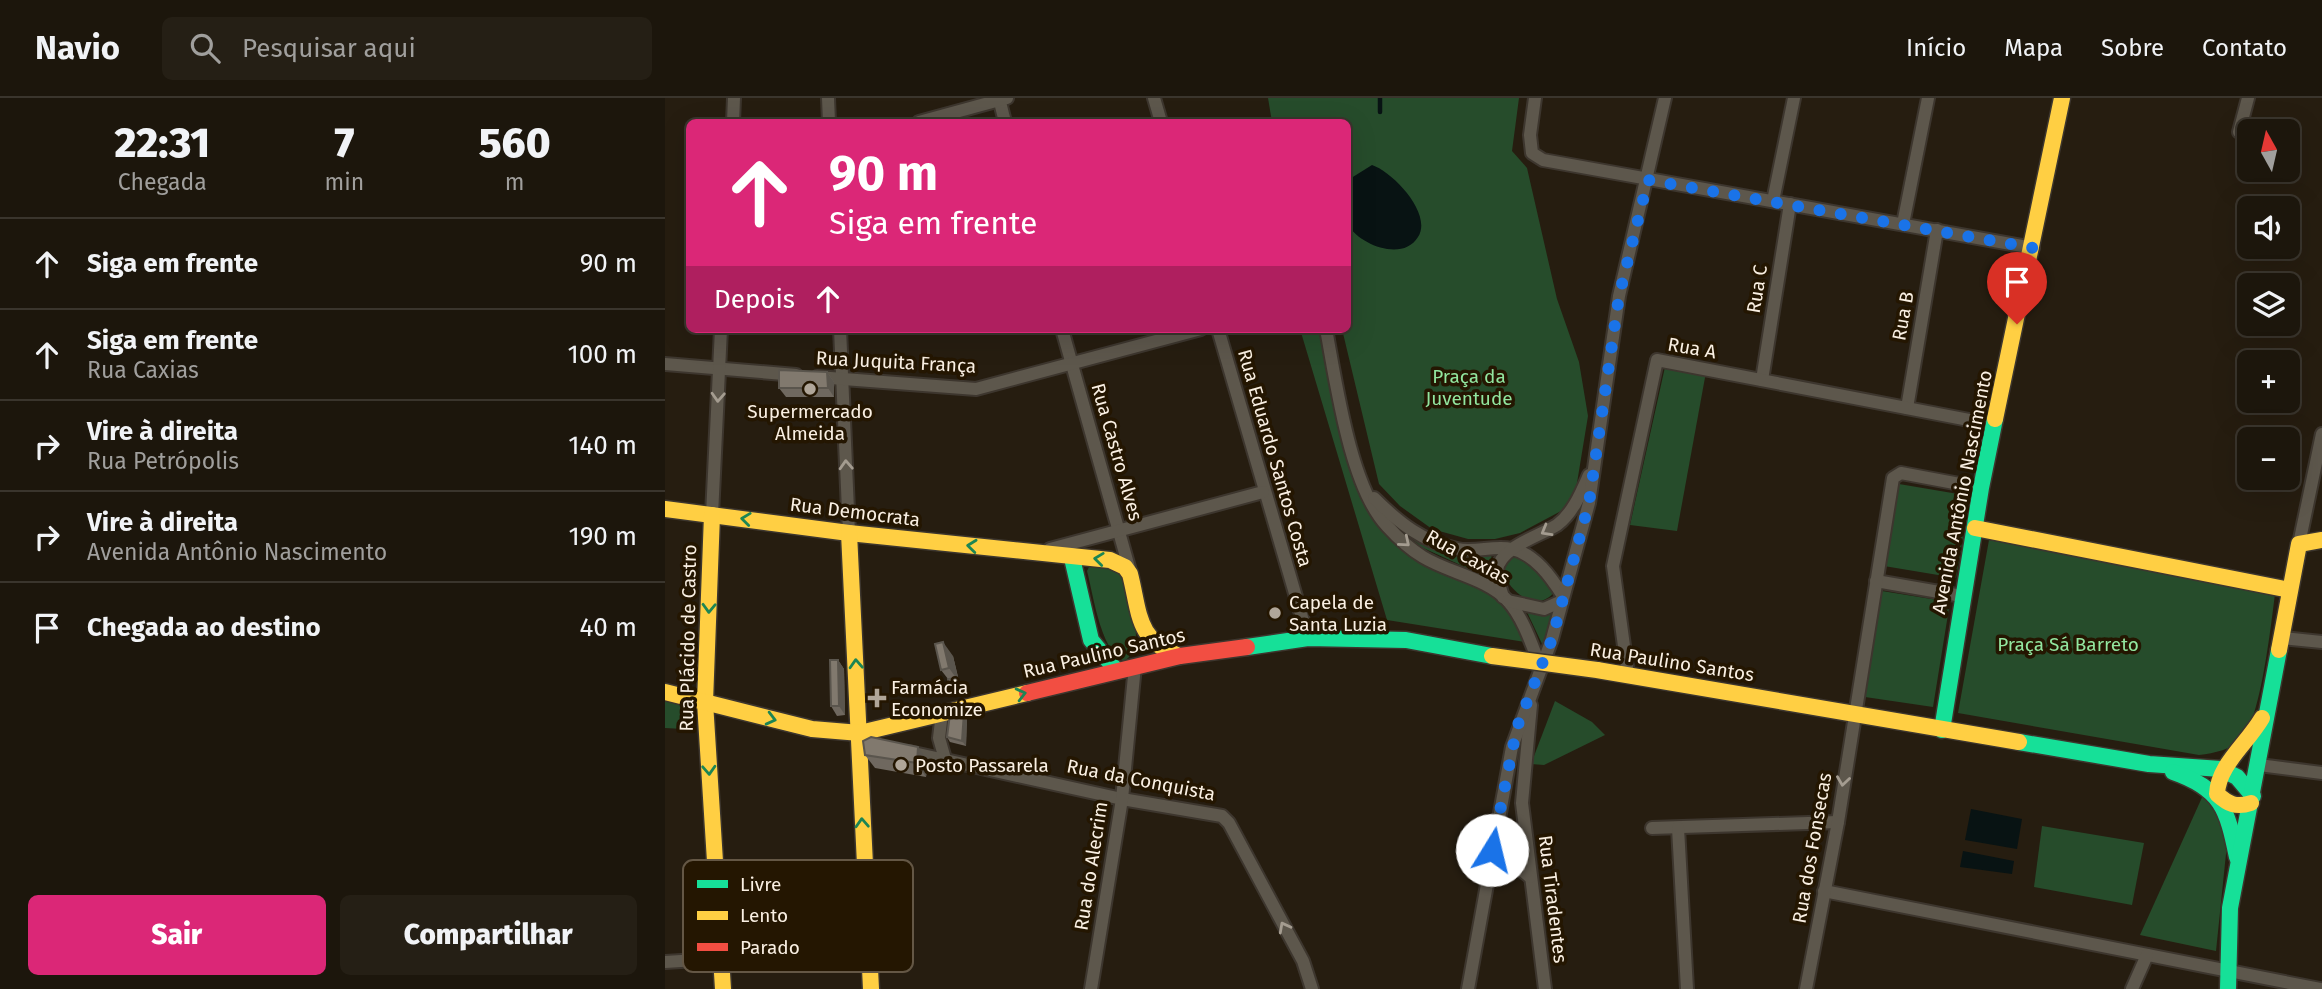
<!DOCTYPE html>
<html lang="pt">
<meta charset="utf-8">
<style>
body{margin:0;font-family:"Fira Sans",sans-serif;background:#251f15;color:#f1f3f6;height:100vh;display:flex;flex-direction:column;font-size:26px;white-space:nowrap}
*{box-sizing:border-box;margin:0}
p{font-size:23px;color:#a09f9d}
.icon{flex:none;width:38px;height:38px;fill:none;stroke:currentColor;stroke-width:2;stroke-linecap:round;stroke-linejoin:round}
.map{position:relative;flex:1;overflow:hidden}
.details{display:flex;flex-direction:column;background:#1c160c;width:665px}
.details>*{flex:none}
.hud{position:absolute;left:21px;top:21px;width:665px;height:214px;border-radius:10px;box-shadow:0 7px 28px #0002,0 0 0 2px #3a352d;background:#db2777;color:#fff;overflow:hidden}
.needle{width:46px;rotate:352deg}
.controls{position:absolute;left:1572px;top:21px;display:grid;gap:14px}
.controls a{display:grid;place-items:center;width:63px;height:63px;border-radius:10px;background:#1c160c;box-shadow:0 7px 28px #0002,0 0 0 2px #3a352d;font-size:35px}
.pin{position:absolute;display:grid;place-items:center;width:60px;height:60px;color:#fff;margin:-72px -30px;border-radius:50% 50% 50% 0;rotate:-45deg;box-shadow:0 0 7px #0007}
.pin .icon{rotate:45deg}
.me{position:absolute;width:77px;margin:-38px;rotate:9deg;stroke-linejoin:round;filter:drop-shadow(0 0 5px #0008)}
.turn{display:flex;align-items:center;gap:24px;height:147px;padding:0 28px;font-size:32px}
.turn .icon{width:91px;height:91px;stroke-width:2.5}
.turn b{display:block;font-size:49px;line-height:60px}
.then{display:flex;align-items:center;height:66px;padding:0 28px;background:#0003;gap:14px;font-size:26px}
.eta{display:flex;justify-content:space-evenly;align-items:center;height:119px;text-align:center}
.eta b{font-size:42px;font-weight:800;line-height:49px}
.button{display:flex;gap:14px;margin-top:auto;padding:14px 28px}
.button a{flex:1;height:80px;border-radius:10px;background:#db2777;color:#fff;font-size:28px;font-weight:800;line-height:80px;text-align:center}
.button a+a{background:#251f15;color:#f1f3f6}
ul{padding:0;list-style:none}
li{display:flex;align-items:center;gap:21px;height:91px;padding:0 28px;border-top:2px solid #3a352d}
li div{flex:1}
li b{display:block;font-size:26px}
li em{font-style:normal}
header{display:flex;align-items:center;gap:42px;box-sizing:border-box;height:98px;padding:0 35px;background:#1c160c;border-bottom:2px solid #3a352d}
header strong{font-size:33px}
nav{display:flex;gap:38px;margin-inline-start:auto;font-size:24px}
.search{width:490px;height:63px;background:#251f15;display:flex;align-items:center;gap:18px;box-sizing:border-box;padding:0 24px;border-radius:10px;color:#a09f9d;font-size:26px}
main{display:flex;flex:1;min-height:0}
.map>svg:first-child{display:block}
</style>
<header>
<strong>Navio</strong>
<div class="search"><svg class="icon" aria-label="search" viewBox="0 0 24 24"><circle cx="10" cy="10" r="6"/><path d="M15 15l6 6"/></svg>Pesquisar aqui</div>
<nav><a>Início</a><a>Mapa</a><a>Sobre</a><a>Contato</a></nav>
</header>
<main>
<section class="details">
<div class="eta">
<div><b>22:31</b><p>Chegada</p></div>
<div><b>7</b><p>min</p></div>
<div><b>560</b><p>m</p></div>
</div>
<ul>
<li><svg class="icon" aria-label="ahead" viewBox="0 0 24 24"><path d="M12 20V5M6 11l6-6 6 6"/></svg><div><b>Siga em frente</b></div><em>90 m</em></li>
<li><svg class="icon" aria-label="ahead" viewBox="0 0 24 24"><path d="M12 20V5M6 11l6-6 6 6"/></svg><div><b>Siga em frente</b><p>Rua Caxias</p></div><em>100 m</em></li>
<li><svg class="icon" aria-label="right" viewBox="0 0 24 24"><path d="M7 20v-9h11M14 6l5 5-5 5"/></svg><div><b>Vire à direita</b><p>Rua Petrópolis</p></div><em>140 m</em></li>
<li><svg class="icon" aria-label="right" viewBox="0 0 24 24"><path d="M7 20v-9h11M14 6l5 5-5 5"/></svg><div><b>Vire à direita</b><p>Avenida Antônio Nascimento</p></div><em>190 m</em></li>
<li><svg class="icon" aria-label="arrive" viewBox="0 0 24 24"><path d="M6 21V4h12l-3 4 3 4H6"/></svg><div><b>Chegada ao destino</b></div><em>40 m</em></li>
</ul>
<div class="button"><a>Sair</a><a>Compartilhar</a></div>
</section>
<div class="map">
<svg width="1657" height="891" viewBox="0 0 1657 891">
<rect width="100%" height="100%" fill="#261d10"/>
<g fill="#264c2b">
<polygon points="603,0 854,0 847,53 862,70 892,201 914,264 923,318 911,391 898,412 855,435 830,441 803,441 767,431 735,408 714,386 677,231 682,231 682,24 607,24"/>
<polygon points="635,231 653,231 679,338 726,438 831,498 846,513 860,544 722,522"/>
<polygon points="1000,269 1041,274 1012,433 965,427"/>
<polygon points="1234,386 1305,398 1291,480 1219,468"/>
<polygon points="725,420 745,436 827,453 824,480 756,449"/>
<path d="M 1324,442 L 1610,496 C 1606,527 1596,618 1578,639 C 1566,652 1550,655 1534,657 L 1293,615 Z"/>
<path d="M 853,455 L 869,464 L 890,493 C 872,518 838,491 837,466 Z"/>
<path d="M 427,463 L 457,477 C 464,500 483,545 460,563 C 436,556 428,495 422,473 Z"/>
<polygon points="1217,493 1285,504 1268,609 1200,599"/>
<polygon points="889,513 879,550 862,514 875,517"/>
<polygon points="0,603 16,607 18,631 0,630"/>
<polygon points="890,603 927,624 940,637 879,667 866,666"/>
<polygon points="1539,695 1556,721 1562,746 1551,853 1475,837"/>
<polygon points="1377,728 1479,745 1467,807 1369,789"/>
</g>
<g fill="#081313">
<path d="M 707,67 C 728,74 768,116 753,139 C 738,164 695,147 683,127 L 683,82 Z"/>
<polygon points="1306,711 1357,721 1352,751 1300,742"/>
<polygon points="1298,753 1349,763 1347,776 1295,769"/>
</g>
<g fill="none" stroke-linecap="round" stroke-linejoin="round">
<polyline stroke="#081313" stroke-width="4.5" points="715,14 715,0"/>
<defs>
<g id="street">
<polyline points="163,0 164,24"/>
<polyline points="334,0 340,24"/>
<polyline points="489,0 496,24"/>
<polyline points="870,0 865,37 867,55 878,62 1368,150"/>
<polyline points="68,24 69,0"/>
<polyline points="254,24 342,0"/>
<polyline points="1574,34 1583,0"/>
<polyline points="1108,103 1129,0"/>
<polyline points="1238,126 1263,0"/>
<polyline points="175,231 184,435"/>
<polyline points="397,231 465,473"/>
<polyline points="553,231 643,540"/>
<path d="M 661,231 C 671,284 685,389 722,428 C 732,439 745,451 758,459 C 784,475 822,480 843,503 C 859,521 867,548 876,570"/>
<polyline points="0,266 131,277"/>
<polyline points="152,279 311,291 536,231"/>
<polyline points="1097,282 1125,106"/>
<polyline points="1242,310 1272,132"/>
<path d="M 709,400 C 734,425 758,444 792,451 C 810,455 829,447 847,451 C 870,456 886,479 898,498"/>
<polyline points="47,417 56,231"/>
<polyline points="1634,446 1657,336"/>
<polyline points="385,451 598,394"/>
<polyline points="1211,483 1297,498"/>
<path d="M 838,499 C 836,491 831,480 832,472 C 835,449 875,438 892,427 C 908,415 916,395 924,377"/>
<polyline points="843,503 879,511 897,503"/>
<polyline points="1617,540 1657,544"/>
<polyline points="963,577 948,468 992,262 1330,327"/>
<polyline points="866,607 857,705 880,891"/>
<polyline points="277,615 274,640 280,661"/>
<polyline points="244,654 457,701 557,718 564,725 638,863 647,891"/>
<polyline points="1594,667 1657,675"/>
<polyline points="987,730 1173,724"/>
<polyline points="1013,730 1022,891"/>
<path d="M 823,777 C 838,762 851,766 865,779"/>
<polyline points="1159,793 1655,891"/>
<polyline points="0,864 203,851"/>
<polyline points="426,891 457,701 470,568"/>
<polyline points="803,891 847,649 887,541 924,405 954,198 1000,0"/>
<polyline points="1141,891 1173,724 1228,380 1236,375 1316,390"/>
<polyline points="1467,891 1482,857"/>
</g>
<g id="fast">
<polyline points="407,460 426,542 451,572"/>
<polyline points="582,549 643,540 741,542 827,558"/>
<polyline points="1277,632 1316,390 1330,321"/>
<polyline points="1354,644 1484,666 1556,671 1572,679 1588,698"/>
<path d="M 1508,674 C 1557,691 1562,711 1572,759"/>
<polyline points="1563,891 1565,810 1614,552"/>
</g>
<g id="slow">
<polyline points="1330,321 1397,0"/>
<path d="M 0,411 L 184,435 L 445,462 L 460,469 L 465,476 C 475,515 471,542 514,558"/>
<polyline points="47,417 40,604 58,891"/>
<polyline points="1310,430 1625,492"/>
<polyline points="184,435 206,891"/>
<polyline points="1614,552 1634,446 1657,442"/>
<polyline points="932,572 1354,644"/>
<polyline points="0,594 147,631 195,635 362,595"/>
<path d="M 1586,705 C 1571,710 1563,706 1552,696 C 1553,667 1582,646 1597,620"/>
</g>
<polyline id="jam" points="362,595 515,558 582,549"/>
</defs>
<use href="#street" stroke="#3d362e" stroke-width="16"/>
<use href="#fast" stroke="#3d362e" stroke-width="19"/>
<use href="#slow" stroke="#3d362e" stroke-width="19"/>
<use href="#jam" stroke="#3d362e" stroke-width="19"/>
<use href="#street" stroke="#5d574c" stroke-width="12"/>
<use href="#fast" stroke="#16e098" stroke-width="16"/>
<use href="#slow" stroke="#ffcf43" stroke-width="16"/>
<use href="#jam" stroke="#f24e42" stroke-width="16"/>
<defs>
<polyline id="slow-bridge" points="827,558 932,572"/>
</defs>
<use href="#slow-bridge" stroke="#3d362e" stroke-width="19" stroke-linecap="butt"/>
<use href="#slow-bridge" stroke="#ffcf43" stroke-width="16"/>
</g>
<g fill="#6f685f">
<polygon points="162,274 169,284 169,299 121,299 114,290"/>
<polygon points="288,558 297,595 288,597 285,592 283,581 276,572"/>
<polygon points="173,562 179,571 180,617 172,618 166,608"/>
<polygon points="302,619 301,648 285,644 282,639"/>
<polygon points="200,657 263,663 261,679 210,670"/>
</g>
<g fill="#5a554d">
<polygon points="162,274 169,284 169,299 163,290"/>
<polygon points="278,544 288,558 294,584 284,570"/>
<polygon points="173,562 179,571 180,617 174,608"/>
<polygon points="291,580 294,584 297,595 293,590"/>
<polygon points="299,614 302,619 301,648 297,643"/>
<polygon points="253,649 263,663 261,679 252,665"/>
</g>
<g fill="#81796e" stroke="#5a554d" stroke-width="2">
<polygon points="114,272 162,274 163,290 114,290"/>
<polygon points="278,544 284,570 276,572 270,546"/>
<polygon points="165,562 173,562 174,608 166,608"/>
<polygon points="291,580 293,590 285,592 283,581"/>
<polygon points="299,614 297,643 282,639 285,616"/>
<polygon points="206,639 253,649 252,665 200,657 198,643"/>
</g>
<defs><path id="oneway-chevron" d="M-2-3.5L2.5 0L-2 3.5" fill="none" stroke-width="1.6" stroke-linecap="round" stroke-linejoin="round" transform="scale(1.75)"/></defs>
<g stroke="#a49c90">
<use href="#oneway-chevron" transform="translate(53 299) rotate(93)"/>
<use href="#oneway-chevron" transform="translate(181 367) rotate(-93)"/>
<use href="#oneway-chevron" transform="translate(881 433) rotate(150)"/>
<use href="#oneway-chevron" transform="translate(740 444) rotate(40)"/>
<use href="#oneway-chevron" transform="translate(1178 683) rotate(98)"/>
<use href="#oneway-chevron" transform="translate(619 829) rotate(-118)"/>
</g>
<g stroke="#1c8554">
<use href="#oneway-chevron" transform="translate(81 421) rotate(-173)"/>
<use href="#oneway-chevron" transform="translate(307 448) rotate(-174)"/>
<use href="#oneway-chevron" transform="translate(434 461) rotate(-173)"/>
<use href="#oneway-chevron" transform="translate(44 510) rotate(92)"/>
<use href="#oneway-chevron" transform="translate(191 566) rotate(-93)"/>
<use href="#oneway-chevron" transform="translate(356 596) rotate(-14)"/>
<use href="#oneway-chevron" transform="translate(106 621) rotate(14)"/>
<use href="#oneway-chevron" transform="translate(44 672) rotate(87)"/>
<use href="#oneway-chevron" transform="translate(197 725) rotate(-93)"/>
</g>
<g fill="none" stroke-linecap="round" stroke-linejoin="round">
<polyline stroke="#1a73e8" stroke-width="12" stroke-dasharray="0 21.6" points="827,752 852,629 887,541 924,405 954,198 983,82 1368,150 1352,226"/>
</g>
<g fill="#b0a699" stroke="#241601" stroke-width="2.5">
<circle cx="145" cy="291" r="7"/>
<circle cx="610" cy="515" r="7"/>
<path d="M208.5 589.5h7v7h7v7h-7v7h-7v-7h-7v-7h7z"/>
<circle cx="236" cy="667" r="7"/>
</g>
<g text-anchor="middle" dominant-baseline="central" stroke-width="7" stroke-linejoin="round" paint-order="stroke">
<g font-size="19" fill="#faf0e3" stroke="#241601">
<text transform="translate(1092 191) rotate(-81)">Rua C</text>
<text transform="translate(1238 218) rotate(-80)">Rua B</text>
<text transform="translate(1027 250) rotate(10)">Rua A</text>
<text transform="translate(231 264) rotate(3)">Rua Juquita França</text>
<text transform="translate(452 354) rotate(74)">Rua Castro Alves</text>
<text transform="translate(610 360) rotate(74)">Rua Eduardo Santos Costa</text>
<text transform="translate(1297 394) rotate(-79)">Avenida Antônio Nascimento</text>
<text transform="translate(190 414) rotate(7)">Rua Democrata</text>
<text transform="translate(803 459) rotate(29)">Rua Caxias</text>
<text transform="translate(23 540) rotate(-89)">Rua Plácido de Castro</text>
<text transform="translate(439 555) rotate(-13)">Rua Paulino Santos</text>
<text transform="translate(1007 564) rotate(9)">Rua Paulino Santos</text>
<text transform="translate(476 682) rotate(11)">Rua da Conquista</text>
<text transform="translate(1147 750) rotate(-80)">Rua dos Fonsecas</text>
<text transform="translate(426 768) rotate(-81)">Rua do Alecrim</text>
<text transform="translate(888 801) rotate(83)">Rua Tiradentes</text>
</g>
<g font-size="19" fill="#92e69f" stroke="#241601">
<text x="804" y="278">Praça da<tspan x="804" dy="22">Juventude</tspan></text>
<text x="1403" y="546">Praça Sá Barreto</text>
</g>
<g font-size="19" fill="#faf0e3" stroke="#241601" text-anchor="start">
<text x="145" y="313" text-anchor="middle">Supermercado<tspan x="145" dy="22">Almeida</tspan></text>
<text x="624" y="504">Capela de<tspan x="624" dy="22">Santa Luzia</tspan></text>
<text x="226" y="589">Farmácia<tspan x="226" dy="22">Economize</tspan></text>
<text x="250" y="667">Posto Passarela</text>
</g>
</g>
<rect x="18" y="762" width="230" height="112" rx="10" fill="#241601" stroke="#645745" stroke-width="2"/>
<rect x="32" y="782" width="31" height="8" fill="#16e098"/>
<rect x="32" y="813" width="31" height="9" fill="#ffcf43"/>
<rect x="32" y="845" width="31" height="8" fill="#f24e42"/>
<g font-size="19" fill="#faf0e3">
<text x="75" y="793">Livre</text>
<text x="75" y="824">Lento</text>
<text x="75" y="856">Parado</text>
</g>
</svg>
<div class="controls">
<a><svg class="needle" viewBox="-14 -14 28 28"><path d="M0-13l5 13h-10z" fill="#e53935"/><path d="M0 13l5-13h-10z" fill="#a09f9d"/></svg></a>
<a><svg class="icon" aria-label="sound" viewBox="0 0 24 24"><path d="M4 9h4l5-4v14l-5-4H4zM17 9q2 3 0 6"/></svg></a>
<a><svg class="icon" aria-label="layers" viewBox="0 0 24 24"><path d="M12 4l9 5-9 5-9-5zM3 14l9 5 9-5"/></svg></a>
<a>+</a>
<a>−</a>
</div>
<div class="pin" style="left:1352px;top:226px;background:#d93025"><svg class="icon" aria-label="arrive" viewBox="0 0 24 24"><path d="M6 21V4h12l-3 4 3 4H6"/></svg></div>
<svg class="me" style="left:827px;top:752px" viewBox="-20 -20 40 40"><circle r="19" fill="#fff"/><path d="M0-13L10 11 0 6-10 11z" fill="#1a73e8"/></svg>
<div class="hud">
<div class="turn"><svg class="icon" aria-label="ahead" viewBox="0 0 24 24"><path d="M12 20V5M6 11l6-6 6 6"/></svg><div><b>90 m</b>Siga em frente</div></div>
<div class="then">Depois<svg class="icon" aria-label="ahead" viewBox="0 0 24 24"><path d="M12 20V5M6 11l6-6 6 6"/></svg></div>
</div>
</div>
</main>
